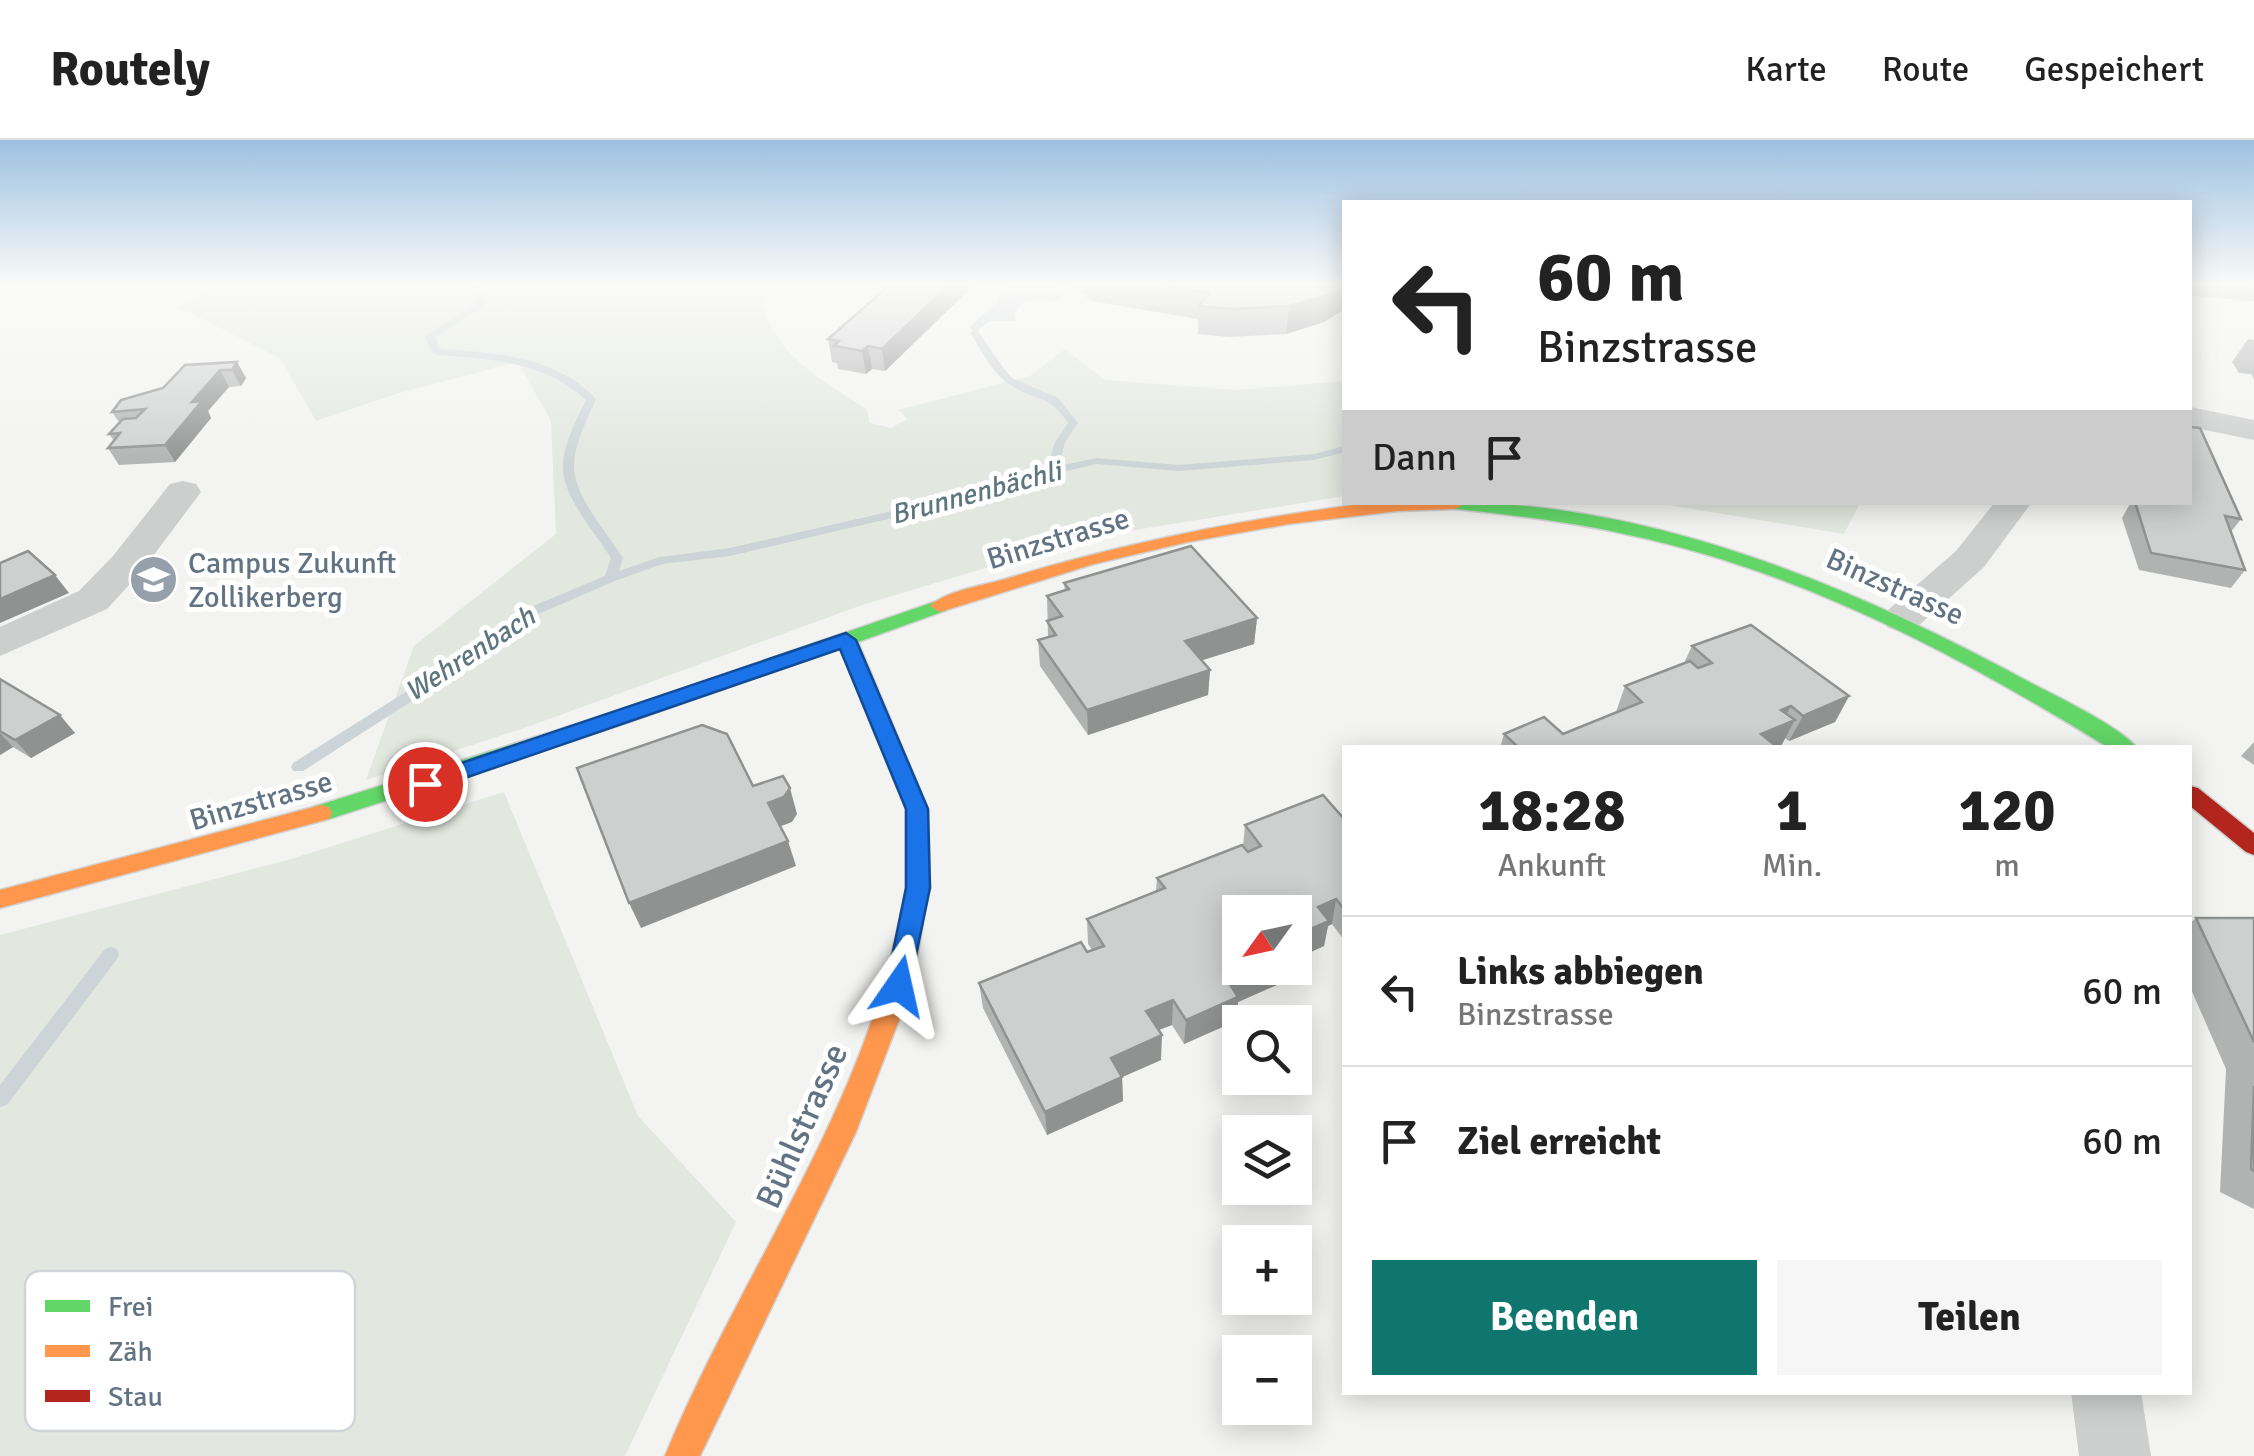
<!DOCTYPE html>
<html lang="de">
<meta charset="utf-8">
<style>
body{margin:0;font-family:Signika,sans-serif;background:#f6f6f6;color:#222;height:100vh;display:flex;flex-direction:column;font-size:38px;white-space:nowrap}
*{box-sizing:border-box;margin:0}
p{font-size:32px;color:#767676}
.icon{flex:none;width:55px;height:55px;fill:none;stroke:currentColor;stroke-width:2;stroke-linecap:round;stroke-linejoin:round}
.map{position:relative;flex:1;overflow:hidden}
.drawer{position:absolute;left:1342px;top:605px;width:850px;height:650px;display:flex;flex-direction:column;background:#fff;border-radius:0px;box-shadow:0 5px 25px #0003}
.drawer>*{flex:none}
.banner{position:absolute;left:1342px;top:60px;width:850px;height:305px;border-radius:0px;box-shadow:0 5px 25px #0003;background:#fff;color:#222;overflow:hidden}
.needle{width:65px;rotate:237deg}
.controls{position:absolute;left:1222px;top:755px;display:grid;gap:20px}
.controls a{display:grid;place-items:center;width:90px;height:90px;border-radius:0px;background:#fff;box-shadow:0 5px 25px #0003;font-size:50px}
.pin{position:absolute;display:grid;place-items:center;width:85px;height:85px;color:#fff;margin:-42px;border:5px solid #fff;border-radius:50%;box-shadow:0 2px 10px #0007}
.me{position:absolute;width:110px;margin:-55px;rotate:11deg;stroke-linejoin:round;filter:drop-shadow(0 0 8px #0008)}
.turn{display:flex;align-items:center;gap:35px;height:210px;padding:0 30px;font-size:45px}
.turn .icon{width:130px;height:130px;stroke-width:2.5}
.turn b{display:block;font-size:70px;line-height:85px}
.then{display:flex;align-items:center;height:95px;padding:0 30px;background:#0003;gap:20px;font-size:38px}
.eta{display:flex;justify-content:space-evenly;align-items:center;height:170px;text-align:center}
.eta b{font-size:60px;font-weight:800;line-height:70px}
.button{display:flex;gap:20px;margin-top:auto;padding:20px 30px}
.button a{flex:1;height:115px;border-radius:0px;background:#0f766e;color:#fff;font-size:40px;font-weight:800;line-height:115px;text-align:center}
.button a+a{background:#f6f6f6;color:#222}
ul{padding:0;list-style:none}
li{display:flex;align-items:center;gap:30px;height:150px;padding:0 30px;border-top:2px solid #e0e0e0}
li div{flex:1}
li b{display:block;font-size:38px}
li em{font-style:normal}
header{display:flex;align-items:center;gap:60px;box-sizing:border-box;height:140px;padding:0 50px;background:#fff;border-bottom:2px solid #e0e0e0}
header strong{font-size:48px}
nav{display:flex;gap:55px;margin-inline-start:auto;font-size:35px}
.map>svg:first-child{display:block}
</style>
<header>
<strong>Routely</strong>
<nav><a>Karte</a><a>Route</a><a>Gespeichert</a></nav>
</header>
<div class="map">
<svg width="2254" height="1316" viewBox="0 0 2254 1316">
<rect width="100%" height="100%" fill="#f3f4f1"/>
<g fill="#e2e7df">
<path d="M 214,143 L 758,143 C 768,212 814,235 867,269 L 870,283 L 891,288 L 907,279 L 899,270 L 1030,236 L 1065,209 L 1105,240 L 1237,250 L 1345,241 L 1345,356 L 1086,398 L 862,465 L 530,586 L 366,640 L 414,506 L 556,394 L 551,281 L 518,222 L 399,253 L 316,281 L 280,218 L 180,168 Z"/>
<polygon points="1656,363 1860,363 1844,394"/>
<polygon points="504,652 638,976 736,1082 625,1316 0,1316 0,795 288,720"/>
</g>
<polygon fill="#ccd4d7" points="1014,143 1057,143 1065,152 1055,162 1040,159 1022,163 1015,174 1016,181 990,181 975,193 969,187 1000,160 999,156"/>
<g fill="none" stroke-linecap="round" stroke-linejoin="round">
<g fill="#ccd4d7" fill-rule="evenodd">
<path d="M 470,143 L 479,143 L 485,151 L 486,165 L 435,198 L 441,209 C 496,213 556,216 596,259 C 587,280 574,304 574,327 C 574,356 608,394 623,418 L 619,431 L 660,417 L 730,408 L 936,361 L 1004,339 L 1047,329 L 1055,302 L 1068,283 C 1049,253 1034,262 1009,244 C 991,232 982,210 970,193 L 975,190 L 978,191 L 1002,226 L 1012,238 L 1058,258 L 1078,283 L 1065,302 L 1059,326 L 1096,318 L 1178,325 L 1314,314 L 1345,306 L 1345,312 L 1314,320 L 1178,331 L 1096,324 L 1011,344 L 939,367 L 730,416 L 662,424 L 615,441 L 536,475 L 468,525 L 303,631 L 293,631 L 291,627 L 293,623 L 458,519 L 526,469 L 605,436 L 611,418 C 596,394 562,356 563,327 C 563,304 576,281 586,260 C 544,221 491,219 437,215 L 432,212 L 425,197 L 427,195 L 476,164 L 477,151 Z"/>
<polygon points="111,807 117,809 119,814 117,819 7,965 0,967 0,945 105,809"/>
</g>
<defs>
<g id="fast">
<path d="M 1447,362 C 1654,362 1855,447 2033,544 C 2058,557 2121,587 2137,608 L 2109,608 C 1960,516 1801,431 1629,395 C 1571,382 1514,375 1455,369 L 1449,368 Z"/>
<polygon points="940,460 947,462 947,470 858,502 928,669 930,748 920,789 911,792 902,789 899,782 906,748 906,669 840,508 629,582 329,679 313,679 310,673 313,667 615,572"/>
</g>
<g id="slow">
<path d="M 1377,362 L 1464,364 L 1455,369 L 1398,371 L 1289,384 L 1188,402 L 1094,424 L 940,472 L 930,466 C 946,451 980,446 1002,440 C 1125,402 1249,378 1377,362 Z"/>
<polygon points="321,665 329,667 332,673 329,679 0,768 0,750"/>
<path d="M 911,772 L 920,775 L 923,782 L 912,846 L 856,992 L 700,1316 L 665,1316 C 739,1136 860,976 899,782 L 902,775 Z"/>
</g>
<polygon id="jam" points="2190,646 2198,648 2254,693 2254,715 2246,712 2190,666"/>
</defs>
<use href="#fast" stroke="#d1d2d2" stroke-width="3"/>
<use href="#slow" stroke="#d1d2d2" stroke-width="3"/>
<use href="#jam" stroke="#d1d2d2" stroke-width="3"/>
<g fill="#cdcece" fill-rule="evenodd">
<polygon points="2190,267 2254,280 2254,300 2190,287"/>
<polygon points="183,341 196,344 201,352 141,432 107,469 0,516 0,487 79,451 113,416 170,344"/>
<polygon points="1995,362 2032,362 1984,427 1916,488 1902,492 1888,488 1882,479 1888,470 1956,411"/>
<polygon points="2071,1252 2141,1252 2151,1316 2079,1316"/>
</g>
<use href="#fast" fill="#63d668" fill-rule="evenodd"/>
<use href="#slow" fill="#ff974d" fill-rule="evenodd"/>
<use href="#jam" fill="#b3261e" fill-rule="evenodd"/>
</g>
<g fill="#b1b3b3">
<polygon points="892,143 976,143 885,231 872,229 866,234 838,229 837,223 832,222 828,199"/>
<polygon points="1068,143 1345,143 1343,170 1324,182 1286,194 1229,197 1198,194 1198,179 1092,161"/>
<polygon points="2190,143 2254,143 2254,161 2190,156"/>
<polygon points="2248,199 2254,200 2254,239 2251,234 2239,233 2232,222"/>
<polygon points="237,222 246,238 241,246 229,247 208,271 211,278 175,322 119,325 108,308 114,301 109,294 119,282 112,272 163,248"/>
<polygon points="2131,362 2190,362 2241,379 2231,392 2245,430 2231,448 2139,430 2122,378"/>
<polygon points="1064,443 1257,478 1254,504 1202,520 1210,530 1208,555 1088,595 1040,526 1038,500 1048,497 1047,456 1065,451"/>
<polygon points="1692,506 1849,556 1835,582 1789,601 1785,598 1781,606 1777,608 1500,608 1504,594 1563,594 1616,572 1625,546 1684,523"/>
<polygon points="0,539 75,593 31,618 13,607 0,615"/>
<polygon points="2254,602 2254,625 2241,616"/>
<polygon points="1345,680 1345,800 1344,800 1332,784 1328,786 1324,806 1295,819 1295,772 1240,828 1290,828 1288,840 1238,862 1236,881 1184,904 1172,885 1158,890 1161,920 1122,937 1123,961 1047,995 983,868 979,843 1092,810 1088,804 1087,779 1156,752 1157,738 1243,706 1245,685"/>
<polygon points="2196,778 2254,778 2254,1069 2220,1052 2226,929 2190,847 2190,783"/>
</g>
<g fill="#909292">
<polygon points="951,143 976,143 885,231 882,209"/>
<polygon points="1345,144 1345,166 1343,170 1324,182 1286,194 1289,166"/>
<polygon points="868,206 872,229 866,234 862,211"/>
<polygon points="237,222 246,238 241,246 232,230"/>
<polygon points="220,230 229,247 208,271 211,278 175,322 165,305 192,262"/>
<polygon points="55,435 69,453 0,483 0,459"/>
<polygon points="1257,478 1254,504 1184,526 1185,501"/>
<polygon points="1210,530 1208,555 1088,595 1087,570"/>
<polygon points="1849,556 1835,582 1789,601 1803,576"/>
<polygon points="1791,566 1780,586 1795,580 1781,606 1777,608 1754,608 1761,594 1781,570"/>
<polygon points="60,575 75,593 31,618 15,600"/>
<polygon points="0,593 13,607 0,615"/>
<polygon points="790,648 797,674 792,682 776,688 768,663"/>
<polygon points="788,701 796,726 641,788 629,763"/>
<polygon points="1336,759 1332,784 1328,786 1324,806 1295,819 1295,796 1318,767"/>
<polygon points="1264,828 1290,828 1288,840 1238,862 1236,881 1184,904 1186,880 1229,843"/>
<polygon points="1173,860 1172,885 1146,895 1146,871"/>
<polygon points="1162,895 1161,920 1111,942 1111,918"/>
<polygon points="1122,937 1123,961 1047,995 1045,972"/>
</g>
<g fill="#ced0d0" stroke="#909292" stroke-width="2.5">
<polygon points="892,143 951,143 882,209 868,206 862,211 834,206 839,201 828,199"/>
<polygon points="1153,143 1345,143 1345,144 1328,155 1289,166 1231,169 1199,166 1209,153"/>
<polygon points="237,222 232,230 220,230 192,262 202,261 165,305 108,308 120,293 109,294 123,279 136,278 145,269 112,272 121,260 163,248 185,225"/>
<polygon points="2190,287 2200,288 2241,379 2225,376 2245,430 2151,413 2135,362 2190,362"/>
<polygon points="1191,406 1257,478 1185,501 1210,530 1087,570 1038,500 1056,495 1047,481 1062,476 1047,456 1069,449 1064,443"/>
<polygon points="28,411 55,435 0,459 0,423"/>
<polygon points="1751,485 1849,556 1803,576 1791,566 1781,570 1795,580 1761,594 1776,606 1773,608 1519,608 1504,594 1544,577 1563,594 1642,562 1625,546 1690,521 1698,528 1712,523 1692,506"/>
<polygon points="0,539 60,575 15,600 0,591"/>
<polygon points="702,585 727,594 753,646 783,636 790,648 784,657 768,663 788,701 629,763 577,628"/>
<polygon points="1323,655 1345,680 1345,770 1336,759 1318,767 1329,781 1295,796 1295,772 1240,772 1240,828 1264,828 1229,843 1238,857 1186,880 1173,860 1146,871 1162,895 1111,918 1122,937 1045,972 979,843 1081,802 1087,812 1104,806 1087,779 1165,748 1157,738 1242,705 1248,712 1261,706 1245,685"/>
<polygon points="2196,778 2254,778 2254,902"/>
<polygon points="2254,946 2254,1031 2251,1029"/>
</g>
<linearGradient id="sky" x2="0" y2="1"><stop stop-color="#9dc1e1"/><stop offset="0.44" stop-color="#fafaf9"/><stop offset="1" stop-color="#fafaf9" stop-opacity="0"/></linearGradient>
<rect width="2254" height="328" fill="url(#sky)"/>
<polygon fill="#1a73e8" stroke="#114b97" stroke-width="2.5" points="846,493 856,500 928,669 930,748 908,854 899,857 890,854 886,846 906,748 906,669 840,509 433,649 425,652 414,644 417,638"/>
<defs>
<symbol id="school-disc" viewBox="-11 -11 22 22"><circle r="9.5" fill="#95a0aa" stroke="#fff"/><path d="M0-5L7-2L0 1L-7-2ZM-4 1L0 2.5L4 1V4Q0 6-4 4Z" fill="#fff"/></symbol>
</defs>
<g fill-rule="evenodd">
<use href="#school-disc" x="126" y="412" width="55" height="55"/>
</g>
<g text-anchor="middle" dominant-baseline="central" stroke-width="10" stroke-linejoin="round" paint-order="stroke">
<g font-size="28" font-style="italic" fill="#5e7680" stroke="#fff">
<text transform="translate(976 353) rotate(-15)">Brunnenbächli</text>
<text transform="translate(470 514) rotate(-33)">Wehrenbach</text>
</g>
<g font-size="30" fill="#627383" stroke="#fff">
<text transform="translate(1058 399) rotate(-17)">Binzstrasse</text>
<text transform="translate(1895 447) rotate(24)">Binzstrasse</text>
<text transform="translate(261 661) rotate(-16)">Binzstrasse</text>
</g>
<g font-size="30" fill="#627383" stroke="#fff" text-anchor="start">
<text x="188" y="423">Campus Zukunft<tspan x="188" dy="34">Zollikerberg</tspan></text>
</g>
<g font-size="35" fill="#627383" stroke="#fff">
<text transform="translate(802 986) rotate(-66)">Bühlstrasse</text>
</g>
</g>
<rect x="25" y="1131" width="330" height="160" rx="15" fill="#fff" stroke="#d0d5da" stroke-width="2.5"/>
<rect x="45" y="1160" width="45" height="12" fill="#63d668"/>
<rect x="45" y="1205" width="45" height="12" fill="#ff974d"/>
<rect x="45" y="1250" width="45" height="12" fill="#b3261e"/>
<g font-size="28" fill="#627383">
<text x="108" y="1176">Frei</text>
<text x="108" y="1221">Zäh</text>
<text x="108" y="1266">Stau</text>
</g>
</svg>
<div class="controls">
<a><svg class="needle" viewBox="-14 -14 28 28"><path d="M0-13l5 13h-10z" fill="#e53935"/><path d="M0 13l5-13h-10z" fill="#767676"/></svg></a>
<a><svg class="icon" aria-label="search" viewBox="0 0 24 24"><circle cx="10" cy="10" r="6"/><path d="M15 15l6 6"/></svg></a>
<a><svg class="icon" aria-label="layers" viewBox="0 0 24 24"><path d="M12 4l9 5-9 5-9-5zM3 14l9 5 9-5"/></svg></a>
<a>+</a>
<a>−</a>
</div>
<div class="pin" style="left:425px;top:644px;background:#d93025"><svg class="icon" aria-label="arrive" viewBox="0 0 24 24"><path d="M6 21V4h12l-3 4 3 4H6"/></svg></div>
<svg class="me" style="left:899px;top:846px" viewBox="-20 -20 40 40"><path d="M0-17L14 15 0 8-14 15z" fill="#1a73e8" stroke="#fff" stroke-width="4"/></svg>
<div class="banner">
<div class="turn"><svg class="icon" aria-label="left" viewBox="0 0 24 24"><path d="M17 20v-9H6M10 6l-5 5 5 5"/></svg><div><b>60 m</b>Binzstrasse</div></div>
<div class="then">Dann<svg class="icon" aria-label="arrive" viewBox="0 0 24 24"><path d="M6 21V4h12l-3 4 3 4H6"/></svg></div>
</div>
<section class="drawer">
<div class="eta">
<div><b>18:28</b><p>Ankunft</p></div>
<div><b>1</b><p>Min.</p></div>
<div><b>120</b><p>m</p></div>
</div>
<ul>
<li><svg class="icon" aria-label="left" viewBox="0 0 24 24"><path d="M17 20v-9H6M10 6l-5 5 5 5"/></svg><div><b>Links abbiegen</b><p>Binzstrasse</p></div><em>60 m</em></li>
<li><svg class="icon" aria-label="arrive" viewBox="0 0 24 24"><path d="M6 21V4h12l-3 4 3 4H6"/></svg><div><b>Ziel erreicht</b></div><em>60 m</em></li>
</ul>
<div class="button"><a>Beenden</a><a>Teilen</a></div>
</section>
</div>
